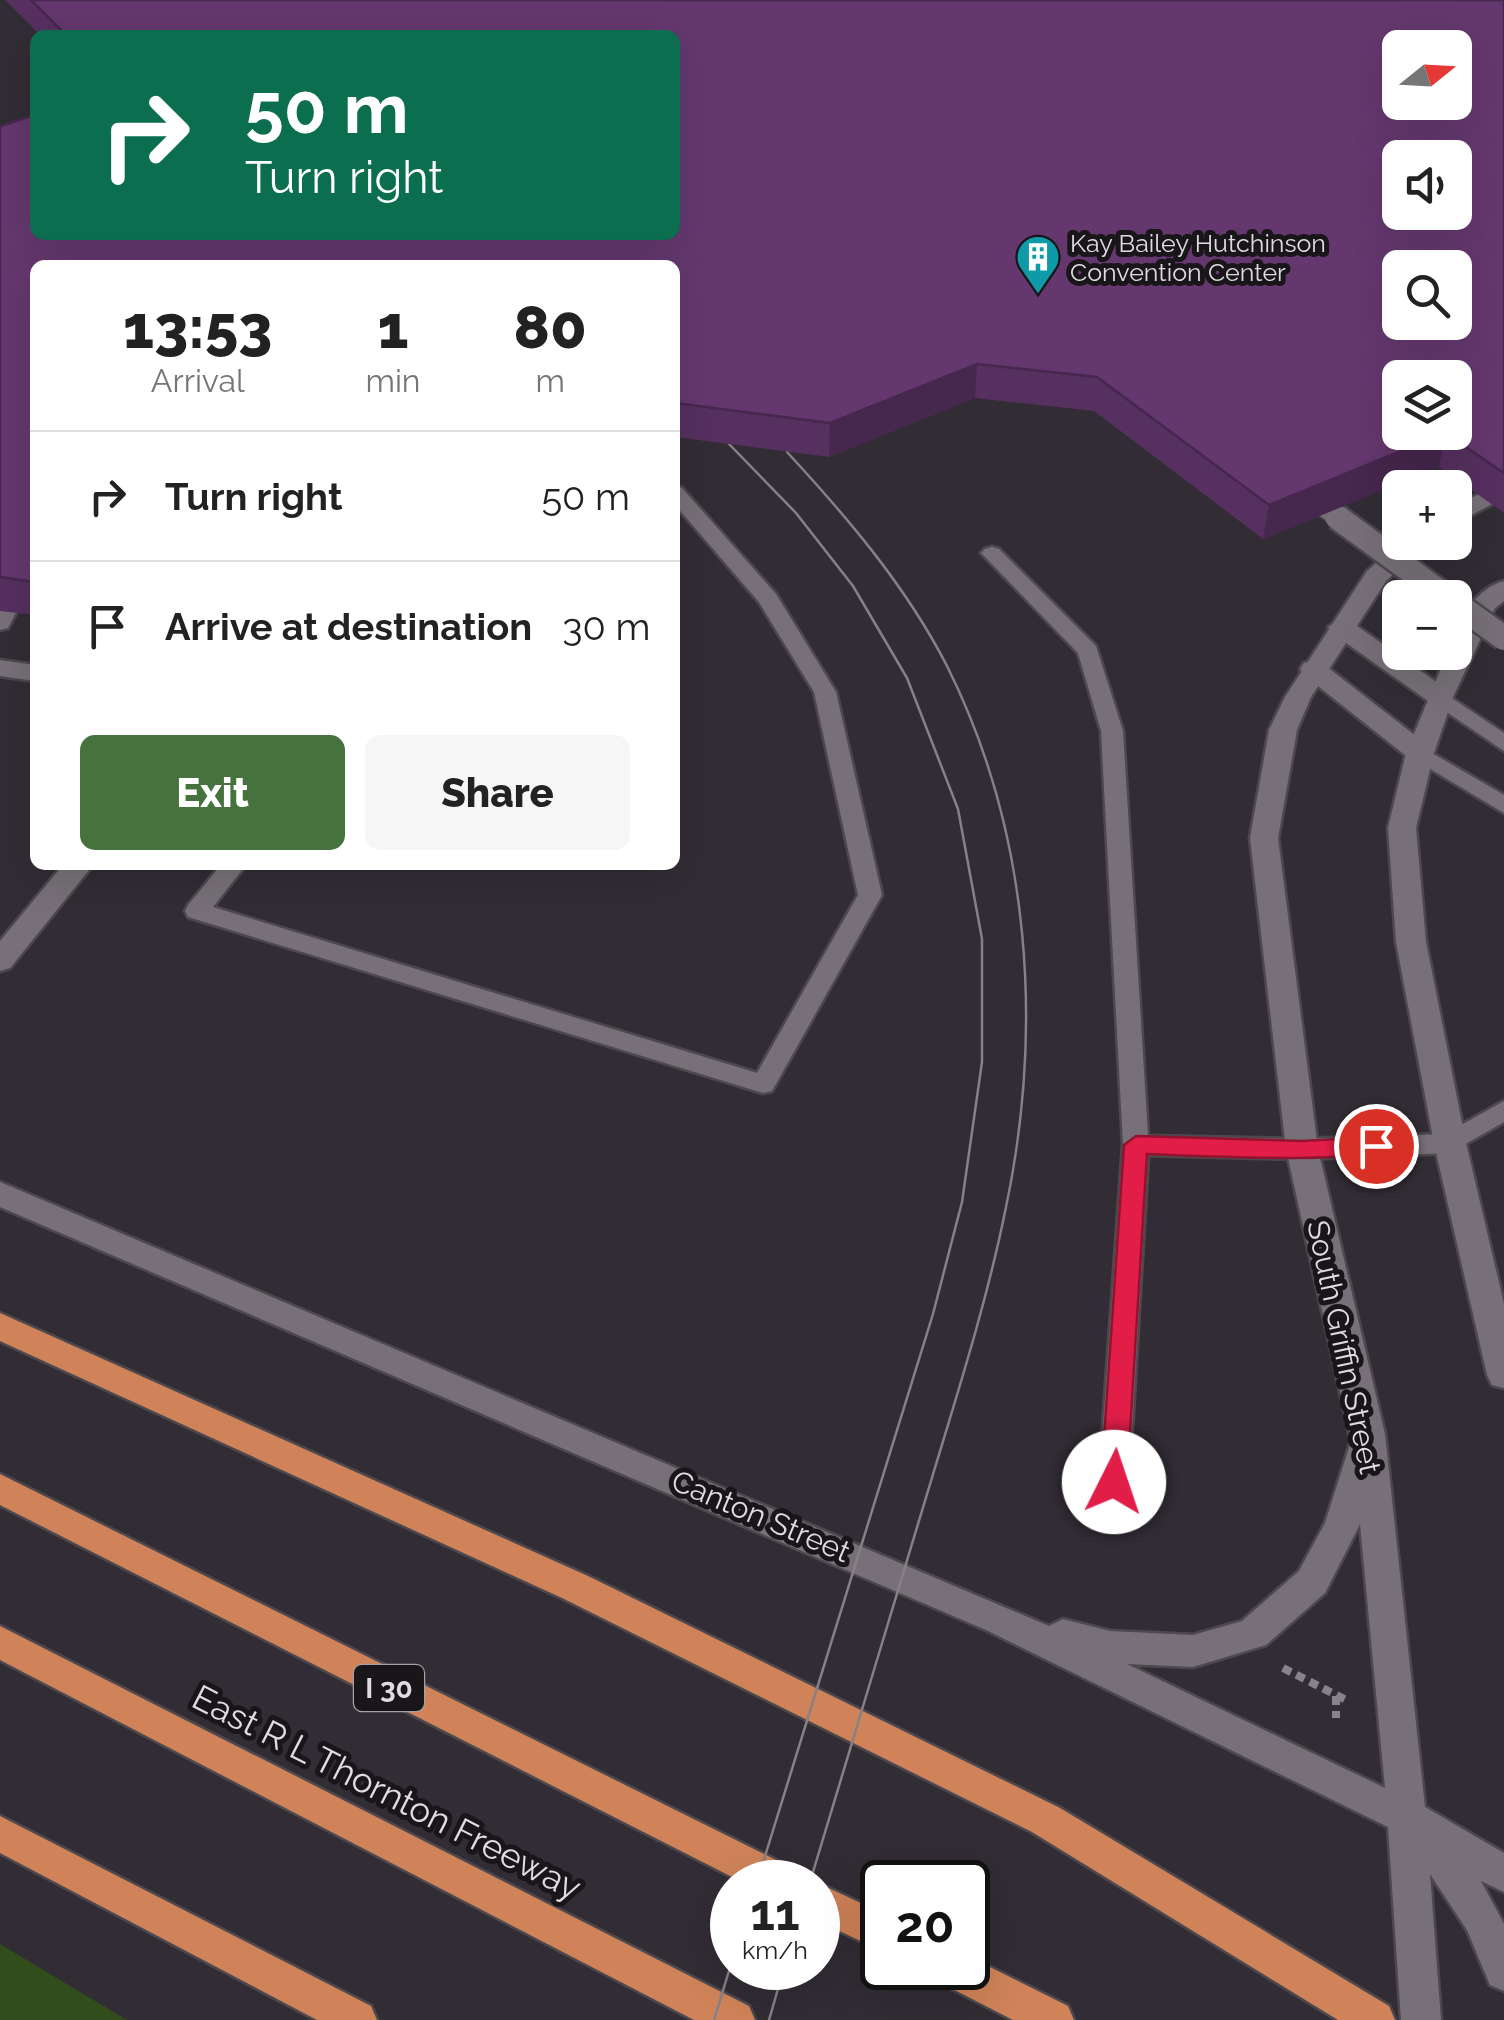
<!DOCTYPE html>
<meta charset="utf-8">
<style>
body{margin:0;font-family:Raleway,sans-serif;background:#f6f6f6;color:#222;height:100vh;display:flex;flex-direction:column;font-size:38px;white-space:nowrap}
*{box-sizing:border-box;margin:0}
p{font-size:32px;color:#767676}
.icon{flex:none;width:55px;height:55px;fill:none;stroke:currentColor;stroke-width:2;stroke-linecap:round;stroke-linejoin:round}
.map{position:relative;flex:1;overflow:hidden}
.drawer{position:absolute;left:30px;top:260px;width:650px;height:610px;display:flex;flex-direction:column;background:#fff;border-radius:15px;box-shadow:0 10px 40px #0002}
.drawer>*{flex:none}
.guide{position:absolute;left:30px;top:30px;width:650px;height:210px;border-radius:15px;box-shadow:0 10px 40px #0002;background:#0b6e4f;color:#fff;overflow:hidden}
.needle{width:65px;rotate:72deg}
.tools{position:absolute;left:1382px;top:30px;display:grid;gap:20px}
.tools a{display:grid;place-items:center;width:90px;height:90px;border-radius:15px;background:#fff;box-shadow:0 10px 40px #0002;font-size:50px}
.speed{position:absolute;left:710px;top:1860px;display:flex;gap:20px;font-size:50px;font-weight:700;text-align:center}
.speed>*{display:grid;place-content:center;width:130px;height:130px;border-radius:50%;background:#fff;box-shadow:0 10px 40px #0002;line-height:1}
.speed small{font-size:25px;font-weight:400}
.speed .limit{border:5px solid #111;border-radius:15px;background:#fff;color:#111}
.pin{position:absolute;display:grid;place-items:center;width:85px;height:85px;color:#fff;margin:-42px;border:5px solid #fff;border-radius:50%;box-shadow:0 2px 10px #0007}
.me{position:absolute;width:110px;margin:-55px;rotate:4deg;stroke-linejoin:round;filter:drop-shadow(0 0 8px #0008)}
.turn{display:flex;align-items:center;gap:35px;height:210px;padding:0 50px;font-size:45px}
.turn .icon{width:130px;height:130px;stroke-width:2.5}
.turn b{display:block;font-size:70px;line-height:85px}
.eta{display:flex;justify-content:space-evenly;align-items:center;height:170px;text-align:center}
.eta b{font-size:60px;font-weight:800;line-height:70px}
.action{display:flex;gap:20px;margin-top:auto;padding:20px 50px}
.action a{flex:1;height:115px;border-radius:15px;background:#45723d;color:#fff;font-size:40px;font-weight:800;line-height:115px;text-align:center}
.action a+a{background:#f6f6f6;color:#222}
ul{padding:0;list-style:none}
li{display:flex;align-items:center;gap:30px;height:130px;padding:0 50px;border-top:2px solid #e0e0e0}
li div{flex:1}
li b{display:block;font-size:38px}
li em{font-style:normal}
.map>svg:first-child{display:block}
</style>
<div class="map">
<svg width="1504" height="2020" viewBox="0 0 1504 2020">
<rect width="100%" height="100%" fill="#322c34"/>
<polygon fill="#314d1c" points="0,1944 127,2020 0,2020"/>
<g fill="none" stroke-linecap="round" stroke-linejoin="round">
<defs>
<g id="lane">
<polygon points="675,486 682,488 776,594 836,692 882,895 772,1091 763,1093 188,917 185,911 188,905 221,865 246,865 213,907 757,1073 858,895 814,692 759,602 675,505"/>
<polygon points="992,547 999,549 1096,646 1123,731 1148,1136 1302,1139 1445,1134 1504,1101 1504,1122 1450,1153 1302,1159 1148,1155 1129,1482 1124,1490 1114,1494 1104,1490 1099,1482 1123,1145 1101,731 1078,653 985,557 981,553 985,549"/>
<polygon points="6,604 17,611 8,628 0,630 0,606"/>
<polygon points="1440,690 1504,733 1504,751 1432,702 1429,697 1432,692"/>
<polygon points="1420,746 1504,795 1504,813 1412,758 1409,753 1412,748"/>
</g>
<g id="street">
<polygon points="1341,619 1350,621 1449,691 1453,697 1449,703 1431,703 1332,633 1328,627"/>
<polygon points="0,660 35,665 35,681 0,676"/>
<polygon points="1313,661 1322,663 1430,747 1434,753 1430,759 1410,759 1304,675 1300,669 1304,663"/>
</g>
<g id="secondary">
<polygon points="1483,492 1492,494 1495,499 1492,504 1455,524 1455,506"/>
<path d="M 1400,542 L 1428,542 L 1386,581 L 1311,697 L 1297,730 L 1278,838 L 1318,1149 L 1385,1434 L 1425,1807 L 1504,1853 L 1504,1892 L 1481,1881 L 1504,1924 L 1504,1991 L 1490,1985 L 1467,1930 L 1430,1874 L 1441,2020 L 1401,2020 L 1388,1827 L 986,1630 L 0,1207 L 0,1182 L 1049,1626 L 1063,1619 L 1110,1631 L 1193,1635 L 1242,1621 L 1299,1571 L 1325,1523 L 1351,1441 L 1286,1149 L 1250,838 L 1269,730 L 1285,697 L 1367,571 ZM 1360,1524 L 1385,1788 L 1127,1664 L 1193,1667 L 1266,1645 L 1325,1593 Z"/>
<path d="M 1504,581 L 1504,601 L 1495,608 L 1453,697 L 1434,753 L 1416,828 L 1426,942 L 1466,1143 L 1504,1304 L 1504,1388 L 1492,1385 L 1487,1375 L 1434,1143 L 1396,942 L 1388,828 L 1406,753 L 1448,652 L 1455,652 C 1455,623 1474,589 1504,581 Z"/>
<polygon points="63,865 93,865 10,968 0,971 0,941"/>
</g>
<g id="highway">
<polygon points="0,1313 588,1576 1060,1808 1389,2006 1395,2020 1338,2020 1032,1832 562,1598 0,1341"/>
<polygon points="0,1474 794,1869 799,1882 742,1882 0,1505"/>
<polygon points="0,1626 749,2006 755,2020 694,2020 0,1660"/>
<polygon points="0,1816 371,2006 377,2020 317,2020 0,1853"/>
<polygon points="818,1883 882,1913 882,1951 818,1921"/>
<polygon points="968,1956 1068,2006 1074,2020 1013,2020 937,1981 931,1968 968,1968"/>
</g>
</defs>
<use href="#lane" stroke="#4d484e" stroke-width="5"/>
<use href="#street" stroke="#4d484e" stroke-width="5"/>
<use href="#secondary" stroke="#4d484e" stroke-width="5"/>
<use href="#highway" stroke="#4d484e" stroke-width="5"/>
<g stroke="#88838a" stroke-width="8" stroke-dasharray="9 6" stroke-linecap="butt">
<polyline points="1283,1668 1348,1701"/>
<polyline points="1336,1696 1336,1718"/>
</g>
<use href="#lane" fill="#777078" fill-rule="evenodd"/>
<use href="#street" fill="#777078" fill-rule="evenodd"/>
<use href="#secondary" fill="#777078" fill-rule="evenodd"/>
<use href="#highway" fill="#d08358" fill-rule="evenodd"/>
<g stroke="#868187" stroke-width="2.5">
<polyline points="729,444 796,513 853,586 907,678 958,809 982,939 982,1062 962,1202 933,1314 757,1882"/>
<path d="M 787,452 C 847,517 906,586 947,666 C 1031,834 1044,1030 1005,1212 C 987,1300 960,1385 934,1471 C 893,1608 851,1745 810,1882"/>
<polyline points="714,2020 732,1961"/>
<polyline points="769,2020 784,1968"/>
</g>
<defs>
<polyline id="lane-bridge-far1" points="1321,505 1341,519"/>
<g id="lane-bridge">
<polyline points="1337,517 1448,598"/>
<polyline points="1455,603 1504,638"/>
</g>
</defs>
<use href="#lane-bridge-far1" stroke="#4d484e" stroke-width="22" stroke-linecap="butt"/>
<use href="#lane-bridge" stroke="#4d484e" stroke-width="29" stroke-linecap="butt"/>
<use href="#lane-bridge-far1" stroke="#777078" stroke-width="19"/>
<use href="#lane-bridge" stroke="#777078" stroke-width="24"/>
</g>
<polygon fill="#56305f" points="5,0 1504,0 1504,513 1439,467 1263,539 1094,411 975,398 829,457 675,437 675,265 35,265 35,615 0,611 0,126 675,35 40,35"/>
<g fill="#46274d">
<polygon points="977,364 975,398 829,457 830,423"/>
<polygon points="1445,433 1439,467 1263,539 1269,505"/>
</g>
<path fill="#64386e" stroke="#46274d" stroke-width="2.5" fill-rule="evenodd" d="M 31,0 L 1504,0 L 1504,473 L 1445,433 L 1269,505 L 1097,377 L 977,364 L 830,423 L 675,403 L 675,265 L 35,265 L 35,582 L 0,577 L 0,126 L 35,115 L 35,235 L 675,235 L 675,35 L 66,35 ZM 1400,48 L 1455,48 L 1455,102 L 1400,102 ZM 1400,158 L 1455,158 L 1455,212 L 1400,212 ZM 1400,268 L 1455,268 L 1455,322 L 1400,322 ZM 1400,378 L 1455,378 L 1455,432 L 1400,432 Z"/>
<path fill="#e11d48" stroke="#92132f" stroke-width="2.5" d="M 1136,1136 L 1302,1141 L 1376,1137 L 1387,1146 C 1374,1166 1181,1155 1147,1154 L 1127,1482 L 1124,1490 L 1114,1493 L 1105,1490 L 1101,1482 L 1124,1145 Z"/>
<defs>
<symbol id="building-pin" viewBox="-11 -11 22 30"><path d="M0 17L-7.5 6A9.5 9.5 0 1 1 7.5 6Z" fill="#0f9aa8" stroke="#191619"/><path d="M-4-6H4V6H1V3H-1V6H-4ZM-2.5-4.3h1.7v1.8h-1.7ZM.8-4.3h1.7v1.8H.8ZM-2.5-1h1.7V.8h-1.7ZM.8-1h1.7V.8H.8Z" fill="#fff"/></symbol>
</defs>
<g fill-rule="evenodd">
<use href="#building-pin" x="1013" y="232" width="50" height="68"/>
</g>
<g text-anchor="middle" dominant-baseline="central" stroke-width="10" stroke-linejoin="round" paint-order="stroke">
<g font-size="25" fill="#dfdbe0" stroke="#191619" text-anchor="start">
<text x="1070" y="243">Kay Bailey Hutchinson<tspan x="1070" dy="29">Convention Center</tspan></text>
</g>
<rect fill="#191619" stroke="#a4a0a4" stroke-width="2.5" x="354" y="1665" width="70" height="46" rx="8"/>
<g font-size="28" font-weight="bold" fill="#dfdbe0">
<text x="389" y="1688">I 30</text>
</g>
<g font-size="30" fill="#dfdbe0" stroke="#191619">
<text transform="translate(1344 1347) rotate(78)">South Griffin Street</text>
<text transform="translate(761 1516) rotate(23)">Canton Street</text>
</g>
<g font-size="35" fill="#dfdbe0" stroke="#191619">
<text transform="translate(387 1792) rotate(27)">East R L Thornton Freeway</text>
</g>
</g>
</svg>
<div class="tools">
<a><svg class="needle" viewBox="-14 -14 28 28"><path d="M0-13l5 13h-10z" fill="#e53935"/><path d="M0 13l5-13h-10z" fill="#767676"/></svg></a>
<a><svg class="icon" aria-label="sound" viewBox="0 0 24 24"><path d="M4 9h4l5-4v14l-5-4H4zM17 9q2 3 0 6"/></svg></a>
<a><svg class="icon" aria-label="search" viewBox="0 0 24 24"><circle cx="10" cy="10" r="6"/><path d="M15 15l6 6"/></svg></a>
<a><svg class="icon" aria-label="layers" viewBox="0 0 24 24"><path d="M12 4l9 5-9 5-9-5zM3 14l9 5 9-5"/></svg></a>
<a>+</a>
<a>−</a>
</div>
<div class="speed"><div>11<small>km/h</small></div><div class="limit">20</div></div>
<div class="pin" style="left:1376px;top:1146px;background:#d93025"><svg class="icon" aria-label="arrive" viewBox="0 0 24 24"><path d="M6 21V4h12l-3 4 3 4H6"/></svg></div>
<svg class="me" style="left:1114px;top:1482px" viewBox="-20 -20 40 40"><circle r="19" fill="#fff"/><path d="M0-13L10 11 0 6-10 11z" fill="#e11d48"/></svg>
<div class="guide">
<div class="turn"><svg class="icon" aria-label="right" viewBox="0 0 24 24"><path d="M7 20v-9h11M14 6l5 5-5 5"/></svg><div><b>50 m</b>Turn right</div></div>
</div>
<section class="drawer">
<div class="eta">
<div><b>13:53</b><p>Arrival</p></div>
<div><b>1</b><p>min</p></div>
<div><b>80</b><p>m</p></div>
</div>
<ul>
<li><svg class="icon" aria-label="right" viewBox="0 0 24 24"><path d="M7 20v-9h11M14 6l5 5-5 5"/></svg><div><b>Turn right</b></div><em>50 m</em></li>
<li><svg class="icon" aria-label="arrive" viewBox="0 0 24 24"><path d="M6 21V4h12l-3 4 3 4H6"/></svg><div><b>Arrive at destination</b></div><em>30 m</em></li>
</ul>
<div class="action"><a>Exit</a><a>Share</a></div>
</section>
</div>
